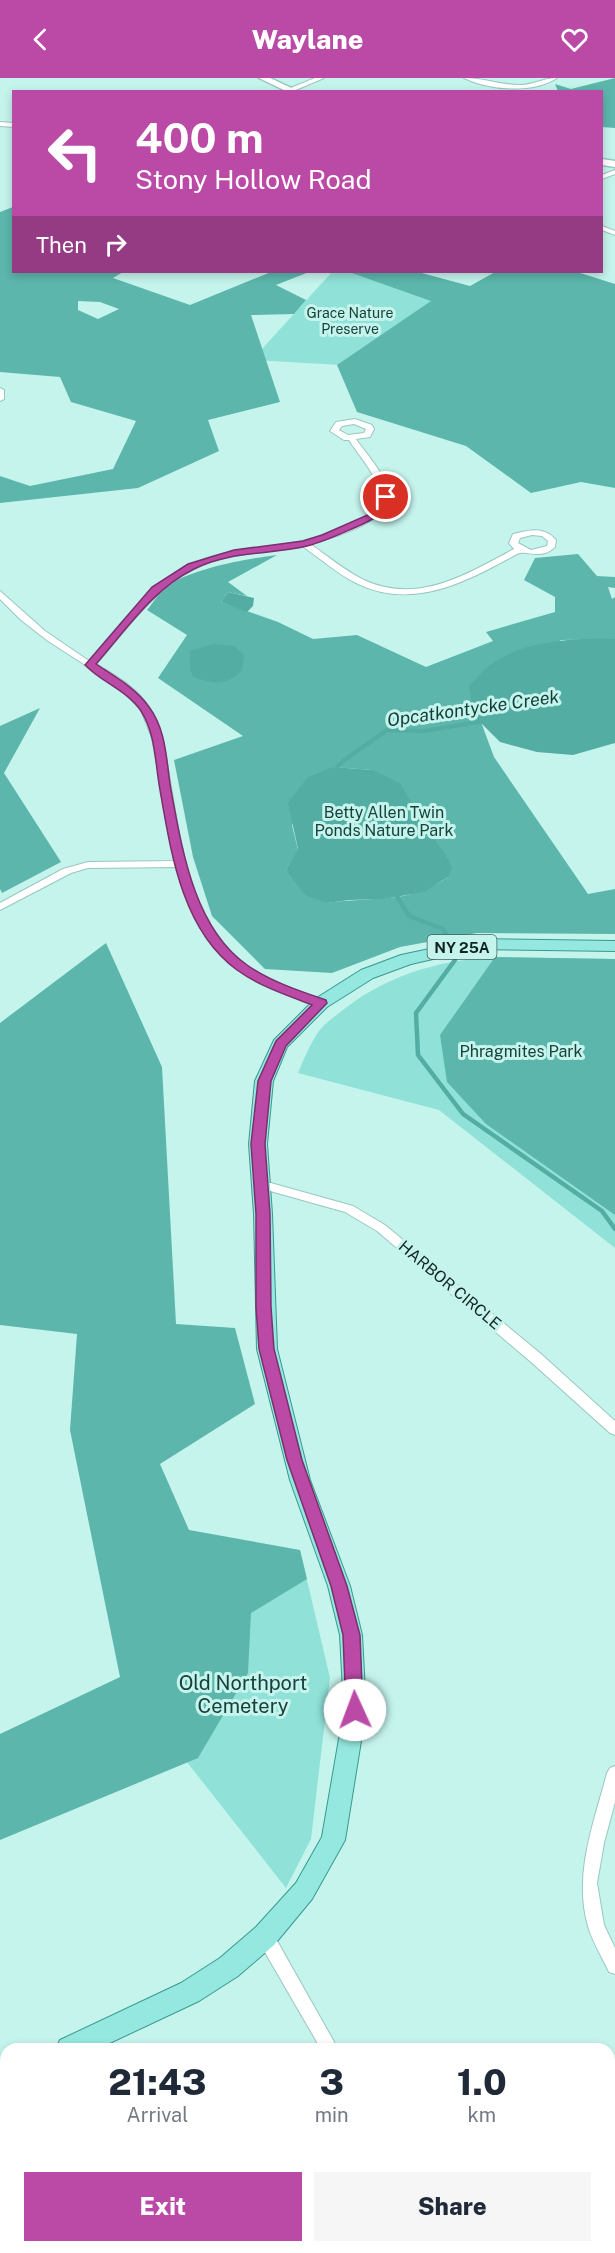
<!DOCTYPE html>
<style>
body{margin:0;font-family:"Public Sans",sans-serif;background:#f6f6f7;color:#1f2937;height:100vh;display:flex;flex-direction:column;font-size:22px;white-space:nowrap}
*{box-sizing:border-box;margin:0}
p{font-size:20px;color:#747a83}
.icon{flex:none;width:33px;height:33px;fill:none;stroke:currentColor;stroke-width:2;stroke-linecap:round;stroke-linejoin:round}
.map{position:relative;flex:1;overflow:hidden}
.drawer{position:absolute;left:0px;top:1965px;width:615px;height:210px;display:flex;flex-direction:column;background:#fff;border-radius:18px 18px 0 0;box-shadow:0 3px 9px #0003}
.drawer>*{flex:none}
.banner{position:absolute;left:12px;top:12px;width:591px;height:183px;border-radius:0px;box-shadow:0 3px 9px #0003;background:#bb4aa6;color:#fff;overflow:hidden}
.pin{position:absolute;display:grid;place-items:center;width:51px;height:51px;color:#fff;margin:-26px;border:3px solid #fff;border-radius:50%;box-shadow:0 2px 6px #0007}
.me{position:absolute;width:66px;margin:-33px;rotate:358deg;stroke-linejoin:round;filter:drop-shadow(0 0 4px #0008)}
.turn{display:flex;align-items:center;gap:21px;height:126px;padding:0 24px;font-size:27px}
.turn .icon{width:78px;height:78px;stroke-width:2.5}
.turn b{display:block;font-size:42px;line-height:51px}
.then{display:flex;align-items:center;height:57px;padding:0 24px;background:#0003;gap:12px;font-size:22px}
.eta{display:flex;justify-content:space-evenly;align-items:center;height:102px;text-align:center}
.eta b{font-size:36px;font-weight:800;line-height:42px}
.cta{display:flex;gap:12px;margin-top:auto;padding:12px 24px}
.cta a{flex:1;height:69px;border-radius:0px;background:#bb4aa6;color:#fff;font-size:24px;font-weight:800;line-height:69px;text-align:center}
.cta a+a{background:#f6f6f7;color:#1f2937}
header{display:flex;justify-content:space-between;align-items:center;height:78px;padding:0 24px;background:#bb4aa6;color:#fff;font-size:27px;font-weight:800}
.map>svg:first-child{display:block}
</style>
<header><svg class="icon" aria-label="back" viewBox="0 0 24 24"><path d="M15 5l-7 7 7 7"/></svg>Waylane<svg class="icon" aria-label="heart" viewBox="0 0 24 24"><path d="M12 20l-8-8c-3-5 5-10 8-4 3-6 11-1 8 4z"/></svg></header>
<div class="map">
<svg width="615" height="2175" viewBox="0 0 615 2175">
<rect width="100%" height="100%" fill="#c5f4ed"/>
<g fill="#90e1d7">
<polygon points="332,194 376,194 569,268 461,294 252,282"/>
<path d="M 495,879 L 615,881 L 615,1170 L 439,1032 L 298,995 C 304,981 310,966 319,953 C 326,944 338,936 347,929 C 390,896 441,882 495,879 Z"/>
<polygon points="300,1472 330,1600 311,1761 286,1810 120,1599"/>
</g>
<g fill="#5cb6ac" fill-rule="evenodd">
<polygon points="615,0 615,50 602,49 602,14 558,13 555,6 571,11"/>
<path d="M 13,129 L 14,194 L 123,194 L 113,200 L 190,227 L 271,194 L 309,194 L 276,207 L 306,222 L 294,236 L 251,237 L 280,324 L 208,342 L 219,373 L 138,410 L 0,425 L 0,398 L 30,408 L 113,391 L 136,343 L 71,324 L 60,299 L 0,294 L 0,134 ZM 78,223 L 100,224 L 119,231 L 98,241 L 78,232 Z"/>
<polygon points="349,194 418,194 470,208 495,194 577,194 615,206 615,410 581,404 531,415 466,368 357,334 337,287 431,223"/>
<path d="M 578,476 L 597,498 L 615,499 L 615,510 L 608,509 L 612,521 L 615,519 L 615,561 L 561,562 L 474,638 L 481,644 L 494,679 L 588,816 L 615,811 L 615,856 L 477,855 L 400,869 L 332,895 L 265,891 L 212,838 L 193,779 L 174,682 L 243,658 L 158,600 L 187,557 L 147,532 C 153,525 160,513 168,507 C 196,490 245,481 277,477 L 228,504 L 247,518 L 228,514 L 221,524 L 278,544 L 313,561 L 357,557 L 426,589 L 493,563 L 486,554 L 555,534 L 555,519 L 524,502 L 535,480 ZM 332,689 L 373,692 L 413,730 L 437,768 L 448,780 L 448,799 C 409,827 372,818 327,825 L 286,792 L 298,772 L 292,747 Z"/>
<polygon points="40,630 4,695 61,784 2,815 0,811 0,648"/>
<polygon points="106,865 162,989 176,1246 235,1250 255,1326 160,1386 189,1452 300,1472 307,1501 251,1535 248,1595 198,1680 0,1762 0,1656 120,1599 70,1352 77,1256 0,1247 0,945"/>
<polygon points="495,879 615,881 615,1137 486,1046 447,1004 440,957"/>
</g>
<g fill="#53ada3">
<polygon points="228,514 254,520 253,528 247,534 221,524"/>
<path d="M 615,561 L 615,665 L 573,677 L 537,674 L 500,664 L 474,638 L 469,608 C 476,601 482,593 489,588 C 521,562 576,560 615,561 Z"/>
<path d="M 212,566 L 234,568 L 244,577 L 242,593 C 222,609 216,606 193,599 L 190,591 L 190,573 Z"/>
<polygon points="332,689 373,692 401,706 421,743 448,780 452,791 448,799 424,814 384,821 349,822 327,825 305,817 286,792 298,771 288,725 307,700"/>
</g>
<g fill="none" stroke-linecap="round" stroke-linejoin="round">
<polyline stroke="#53ada3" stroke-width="4" points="339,693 337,689 343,683 387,652 424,653 485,643"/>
<g stroke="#53ada3" stroke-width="4.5">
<polyline points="395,815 409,838 443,851 447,857"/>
<polyline points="455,882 416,935 418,977 463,1036 602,1133 615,1151"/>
</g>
<defs>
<g id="street">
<polygon points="315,0 324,0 291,14 281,14"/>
<path d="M 464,0 C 483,0 501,7 520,7 C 533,7 544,0 557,0 C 534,16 488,12 464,0 Z"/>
<polygon points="0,44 14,45 14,49 0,48"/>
<polygon points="615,92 615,96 602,101 602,97"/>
<polygon points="602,148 615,153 615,157 602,152"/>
<polygon points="0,310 4,312 4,321 0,323"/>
<path d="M 355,341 L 372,347 L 374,351 L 370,359 L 356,361 C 367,377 383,393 388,413 C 396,443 332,460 310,466 C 328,478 345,493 364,502 C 418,527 467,496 514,471 L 509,465 L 513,456 C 529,452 544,448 556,462 L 555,469 C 540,483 527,471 517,476 C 466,504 413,533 356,505 C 336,495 320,480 302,468 C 275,474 247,474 220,481 C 163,496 132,545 96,586 C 117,598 138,611 151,632 C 164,654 166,679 170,703 C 181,767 190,845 246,887 C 269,904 298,913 325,922 L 327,925 L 325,928 C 314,930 300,922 290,918 C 222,892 197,858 177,789 L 88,790 L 71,795 L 0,832 L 0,825 L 63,791 L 88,784 L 175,783 L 152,660 L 141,632 L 118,608 L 48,563 L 21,542 L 0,521 L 0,513 L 45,553 L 89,583 C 126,540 158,492 217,477 C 245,470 274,469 302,463 C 322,459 340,451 358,442 C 365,439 376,434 379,426 C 387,408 358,377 349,362 L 344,362 L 330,353 L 336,344 ZM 354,346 L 366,351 L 364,355 L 348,357 L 339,352 L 342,348 ZM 532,457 L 542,458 L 548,463 L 547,468 L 531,472 L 518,465 L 520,460 Z"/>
<polygon points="260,1102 353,1128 385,1147 541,1276 615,1343 615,1357 610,1355 531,1284 377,1153 345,1134 256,1109 254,1106"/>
<path d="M 615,1688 L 615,1724 L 604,1765 L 597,1805 L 604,1847 L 615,1870 L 615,1896 L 609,1894 C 602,1879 592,1863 588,1848 C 573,1796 594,1745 607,1695 L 610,1690 Z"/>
<polygon points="265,1850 271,1852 338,1971 321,1971 259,1864 257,1858 259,1852"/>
<polygon points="434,2169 453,2169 456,2175 437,2175"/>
</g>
<g id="secondary">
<polygon points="259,0 270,0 300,14 288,14"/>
<polygon points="602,81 615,83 615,89 602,87"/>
</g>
<g id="primary">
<polygon points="477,861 615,863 615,873 477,871 411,886 373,900 327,929 287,969 273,1003 267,1066 272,1136 277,1271 310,1402 350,1508 362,1557 366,1632 345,1762 312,1821 274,1867 238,1898 199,1923 97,1971 56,1971 60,1962 181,1905 220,1880 256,1849 296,1805 322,1759 344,1632 340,1557 328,1508 290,1402 257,1271 254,1136 249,1066 255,1003 274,962 315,921 361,892 401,877"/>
<polygon points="6,1989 6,2015 0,2018 0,1992"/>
</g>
</defs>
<use href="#street" stroke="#98c7c0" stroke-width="2"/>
<use href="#secondary" stroke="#98c7c0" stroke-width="3"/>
<use href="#primary" stroke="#39998f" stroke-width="2"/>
<use href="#street" fill="#fff" fill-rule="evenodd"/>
<use href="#secondary" fill="#fff" fill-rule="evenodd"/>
<use href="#primary" fill="#95e8df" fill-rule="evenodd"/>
</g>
<path fill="#bb4aa6" stroke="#7a306c" stroke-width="1.5" d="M 386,416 L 390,419 C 384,438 370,443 354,450 C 338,457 323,464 307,468 C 269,477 229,473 194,491 C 153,511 126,552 96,586 C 114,598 137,611 149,629 C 167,653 166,683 171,712 C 182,771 194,850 247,887 C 270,903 299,913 326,922 L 327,925 L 286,968 L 271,1003 L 265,1066 L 270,1136 L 271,1229 L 274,1271 L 302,1382 L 347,1508 L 360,1557 L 363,1632 L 361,1638 L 355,1640 L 349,1638 L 346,1632 L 343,1557 L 331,1508 L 287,1382 L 259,1271 L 256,1229 L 256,1136 L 251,1066 L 258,1003 L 276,963 L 312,927 C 287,917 259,908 237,892 C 182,852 171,775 160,712 C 155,685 156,657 141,633 C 128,613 101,604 85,587 L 152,509 L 188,486 L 234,472 L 303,463 L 322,457 L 370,436 L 378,427 L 382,417 Z"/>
<g text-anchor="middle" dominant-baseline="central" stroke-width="6" stroke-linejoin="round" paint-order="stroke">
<g font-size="14" fill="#17413c" stroke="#c5f4ed">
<text x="350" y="235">Grace Nature<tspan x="350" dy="16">Preserve</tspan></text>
</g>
<rect fill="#c5f4ed" stroke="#47625e" stroke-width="1.5" x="427.5" y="857" width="69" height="24" rx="4.5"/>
<g font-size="15" font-weight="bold" fill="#112421">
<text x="462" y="869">NY 25A</text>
</g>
<g font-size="16" fill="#17413c" stroke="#c5f4ed">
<text x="384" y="734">Betty Allen Twin<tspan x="384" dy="18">Ponds Nature Park</tspan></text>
<text x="521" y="973">Phragmites Park</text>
</g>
<g font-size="16" fill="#112421" stroke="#c5f4ed">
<text transform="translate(450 1207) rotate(40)">HARBOR CIRCLE</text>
</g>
<g font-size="18" font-style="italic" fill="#123c38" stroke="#c5f4ed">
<text transform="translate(473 630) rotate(-8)">Opcatkontycke Creek</text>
</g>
<g font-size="20" fill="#17413c" stroke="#c5f4ed">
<text x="243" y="1605">Old Northport<tspan x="243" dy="23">Cemetery</tspan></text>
</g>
</g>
</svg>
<div class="pin" style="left:386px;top:419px;background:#d93025"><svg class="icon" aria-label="arrive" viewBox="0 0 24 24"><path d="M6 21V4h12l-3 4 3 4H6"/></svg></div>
<svg class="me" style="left:355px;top:1632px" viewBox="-20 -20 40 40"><circle r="19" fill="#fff"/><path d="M0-13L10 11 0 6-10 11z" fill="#bb4aa6"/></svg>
<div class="banner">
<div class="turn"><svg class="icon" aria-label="left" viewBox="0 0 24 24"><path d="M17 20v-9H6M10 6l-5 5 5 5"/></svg><div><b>400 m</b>Stony Hollow Road</div></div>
<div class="then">Then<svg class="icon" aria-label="right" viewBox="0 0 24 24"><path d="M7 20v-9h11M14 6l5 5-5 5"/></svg></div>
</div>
<section class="drawer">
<div class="eta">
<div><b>21:43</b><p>Arrival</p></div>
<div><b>3</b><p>min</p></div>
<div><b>1.0</b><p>km</p></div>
</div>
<div class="cta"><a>Exit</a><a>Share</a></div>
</section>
</div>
